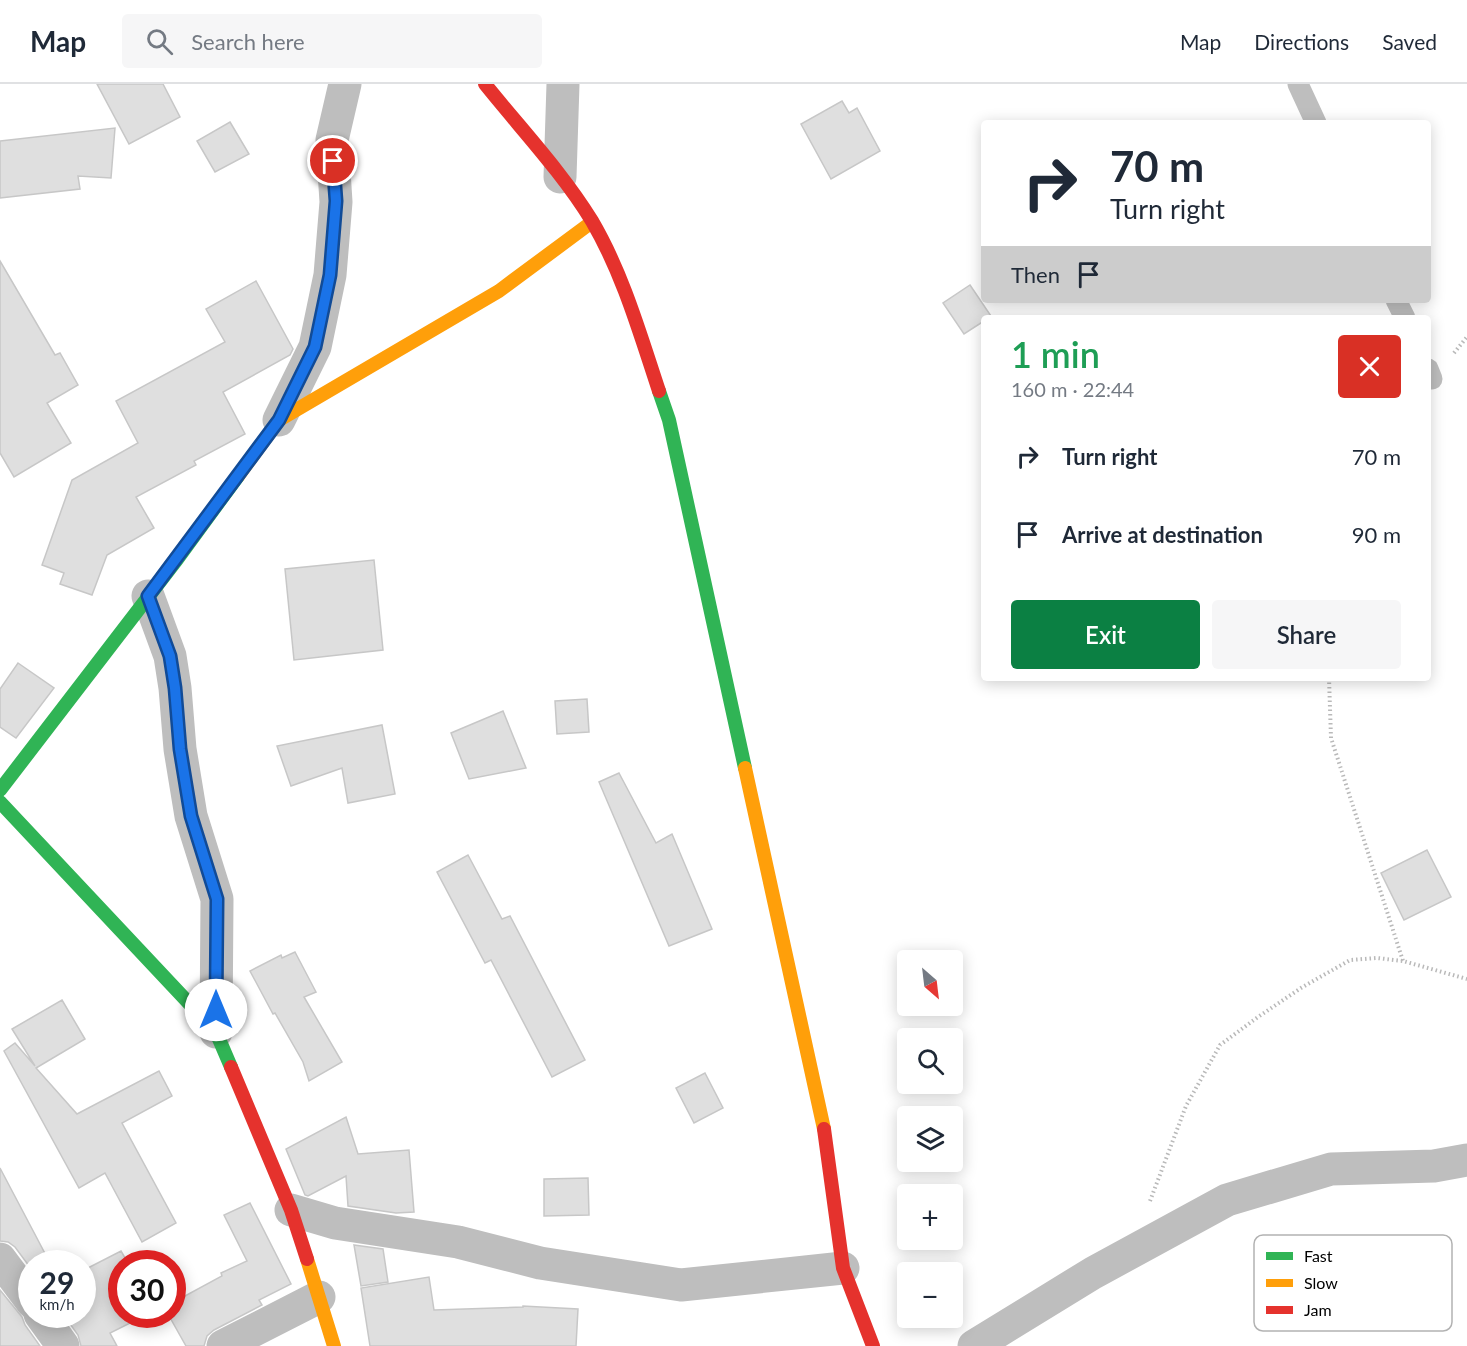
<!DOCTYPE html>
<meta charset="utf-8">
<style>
body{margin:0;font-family:Lato,sans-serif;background:#f6f6f7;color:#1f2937;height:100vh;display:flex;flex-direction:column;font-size:22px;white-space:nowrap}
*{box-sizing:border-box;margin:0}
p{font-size:20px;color:#747a83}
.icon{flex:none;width:33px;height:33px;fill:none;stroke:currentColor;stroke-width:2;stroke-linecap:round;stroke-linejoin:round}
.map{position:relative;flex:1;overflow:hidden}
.sheet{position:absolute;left:981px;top:231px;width:450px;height:366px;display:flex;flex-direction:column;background:#fff;border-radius:6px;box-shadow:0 3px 15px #0003}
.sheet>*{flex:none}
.guide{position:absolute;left:981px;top:36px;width:450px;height:183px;border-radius:6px;box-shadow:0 3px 15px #0003;background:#fff;color:#1f2937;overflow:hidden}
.needle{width:39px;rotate:152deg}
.tools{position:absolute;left:897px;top:866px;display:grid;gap:12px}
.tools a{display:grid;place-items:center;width:66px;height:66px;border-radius:6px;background:#fff;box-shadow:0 3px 15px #0003;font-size:30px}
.speed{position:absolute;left:18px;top:1166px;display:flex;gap:12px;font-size:30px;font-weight:700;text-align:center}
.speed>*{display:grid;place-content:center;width:78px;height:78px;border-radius:50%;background:#fff;box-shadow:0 3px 15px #0003;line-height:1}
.speed small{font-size:15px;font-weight:400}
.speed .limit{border:9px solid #d22;background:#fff;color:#111}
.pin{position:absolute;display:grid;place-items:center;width:51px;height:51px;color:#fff;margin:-26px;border:3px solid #fff;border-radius:50%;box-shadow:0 2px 6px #0007}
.me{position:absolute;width:66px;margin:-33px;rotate:0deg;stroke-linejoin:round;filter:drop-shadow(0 0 4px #0008)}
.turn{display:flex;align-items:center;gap:21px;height:126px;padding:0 30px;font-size:27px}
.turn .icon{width:78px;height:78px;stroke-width:2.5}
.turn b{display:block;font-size:42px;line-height:51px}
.then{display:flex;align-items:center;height:57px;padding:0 30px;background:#0003;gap:12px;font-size:22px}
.round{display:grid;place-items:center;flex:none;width:63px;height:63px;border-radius:6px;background:#f6f6f7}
.summary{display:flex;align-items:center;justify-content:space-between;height:102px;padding:0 30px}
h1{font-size:36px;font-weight:600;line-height:45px;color:#1e9e55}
.action{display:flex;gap:12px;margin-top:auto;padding:12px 30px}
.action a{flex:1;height:69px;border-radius:6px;background:#0b8043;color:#fff;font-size:24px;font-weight:600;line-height:69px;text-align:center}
.action a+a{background:#f6f6f7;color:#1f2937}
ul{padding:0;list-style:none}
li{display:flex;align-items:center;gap:18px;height:78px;padding:0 30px}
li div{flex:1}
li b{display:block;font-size:22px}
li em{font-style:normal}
header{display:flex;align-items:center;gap:36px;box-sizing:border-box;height:84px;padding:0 30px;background:#fff;border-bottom:2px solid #e0e1e3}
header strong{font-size:28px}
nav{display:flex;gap:33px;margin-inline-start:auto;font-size:21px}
.search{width:420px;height:54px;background:#f6f6f7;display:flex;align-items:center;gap:15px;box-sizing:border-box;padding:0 21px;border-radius:6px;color:#747a83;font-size:22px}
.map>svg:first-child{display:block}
</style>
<header>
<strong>Map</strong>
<div class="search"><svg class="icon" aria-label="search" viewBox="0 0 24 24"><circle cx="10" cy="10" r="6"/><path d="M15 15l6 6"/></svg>Search here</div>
<nav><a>Map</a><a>Directions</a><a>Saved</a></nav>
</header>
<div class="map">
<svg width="1467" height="1262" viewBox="0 0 1467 1262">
<rect width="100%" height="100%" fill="#fff"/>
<g fill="#dfdfdf" stroke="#c7c7c7" stroke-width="1.5">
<polygon points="97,0 163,0 180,33 129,60"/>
<polygon points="842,17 849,29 857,24 880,67 831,95 801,40"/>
<polygon points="230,38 249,70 215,88 197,57"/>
<polygon points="115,44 111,94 78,92 80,105 0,114 0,57"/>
<polygon points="0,177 55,271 60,269 78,301 47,319 71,359 14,393 0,369"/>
<polygon points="256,197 293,265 290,271 223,308 245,350 194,377 196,381 136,413 154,444 107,471 92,511 60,500 64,489 42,481 72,396 138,359 116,317 225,258 206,225"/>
<polygon points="970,201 991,232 984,234 984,237 964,250 943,219"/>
<polygon points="374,476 383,566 294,576 285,485"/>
<polygon points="18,579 54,604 16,654 0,643 0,605"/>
<polygon points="587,615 589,648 557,650 555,617"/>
<polygon points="503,627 526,684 469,695 451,649"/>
<polygon points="382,641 395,710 348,719 342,684 291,702 277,662"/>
<polygon points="619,689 656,759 672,750 712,845 669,862 599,698"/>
<polygon points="1427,766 1451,813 1404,836 1381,789"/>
<polygon points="468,771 502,835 510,832 585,976 552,993 491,876 485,879 437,788"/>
<polygon points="295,868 316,908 304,913 342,978 309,997 303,978 275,929 273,930 250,887 281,871 282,874"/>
<polygon points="62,916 85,955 36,984 77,1030 159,987 172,1012 122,1039 176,1139 142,1158 105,1089 79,1104 4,967 15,959 35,982 12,945"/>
<polygon points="705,989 723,1024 694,1039 676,1004"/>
<polygon points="346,1033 358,1070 409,1066 414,1128 396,1129 348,1122 346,1092 308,1112 305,1111 286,1065"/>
<polygon points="0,1084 50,1179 32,1179 32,1186 15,1163 8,1158 0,1157"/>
<polygon points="588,1094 589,1131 544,1132 544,1095"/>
<polygon points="250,1119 291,1200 259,1216 262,1221 214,1246 207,1252 204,1262 186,1262 168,1230 172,1230 172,1219 222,1192 221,1189 247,1177 224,1131"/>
<polygon points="354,1161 383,1165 388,1198 361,1202"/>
<polygon points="121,1167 128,1179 122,1179 122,1230 148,1230 110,1249 117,1262 81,1262 78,1251 63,1230 82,1230 82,1187"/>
<polygon points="429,1193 434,1226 523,1223 523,1222 578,1225 576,1262 370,1262 361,1204"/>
<polygon points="0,1206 22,1233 25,1241 40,1262 0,1262"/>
</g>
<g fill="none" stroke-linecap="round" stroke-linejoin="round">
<g stroke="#b9b9b9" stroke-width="4" stroke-dasharray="1.5 3" stroke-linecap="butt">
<polyline points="1454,269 1467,253"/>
<polyline points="1329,594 1331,654 1403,877"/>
<polyline points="1150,1117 1186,1022 1220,961 1258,933 1301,904 1350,876 1377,874 1403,877 1467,895"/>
</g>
<g stroke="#bebebe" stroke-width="21">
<polyline points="1298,0 1316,39"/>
<polyline points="1396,216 1405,234"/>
<polyline points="1428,285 1432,295"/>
</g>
<g stroke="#bebebe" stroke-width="33">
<polyline points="560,93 563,0"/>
<polyline points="279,336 315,263 330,191 336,118 332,56 345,0"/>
<polyline points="148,512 170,572 175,604 180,665 191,732 217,815 216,948"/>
<polyline points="291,1126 335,1139 458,1158 540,1179 681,1201 843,1184"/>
<polyline points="0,1175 32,1218"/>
<polyline points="40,1230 63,1262"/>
<polyline points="223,1262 319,1213"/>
<polyline points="974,1262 1093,1189 1227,1116 1331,1085 1434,1082 1467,1076"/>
</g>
<g stroke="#30b455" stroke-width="14">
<polyline points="659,307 669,336 745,684"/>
<polyline points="0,706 175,478 238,392"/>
<polyline points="0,718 216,948 231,983"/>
</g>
<g stroke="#ff9f0a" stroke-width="14">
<polyline points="238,392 279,336 499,207 592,138"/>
<polyline points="745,684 824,1045"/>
<polyline points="307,1175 334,1262"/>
</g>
<g stroke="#e5322d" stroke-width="14">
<path d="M 485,0 C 521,45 562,88 592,137 C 623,190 640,250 659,307"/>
<polyline points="231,983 291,1126 307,1175"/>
<polyline points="824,1045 843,1184 873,1262"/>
</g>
</g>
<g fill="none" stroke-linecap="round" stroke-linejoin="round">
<defs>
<polyline id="route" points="216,926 217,815 191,732 180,665 175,604 170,572 148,512 279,336 315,263 330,191 336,117 333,77"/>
</defs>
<use href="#route" stroke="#114b97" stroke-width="15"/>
<use href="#route" stroke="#1a73e8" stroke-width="10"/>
</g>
<rect x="1254" y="1151" width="198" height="96" rx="9" fill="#fff" stroke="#b2b2b2" stroke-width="1.5"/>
<rect x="1266" y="1168" width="27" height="8" fill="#30b455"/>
<rect x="1266" y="1195" width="27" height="8" fill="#ff9f0a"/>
<rect x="1266" y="1222" width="27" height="8" fill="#e5322d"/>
<g font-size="16" fill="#000">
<text x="1304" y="1178">Fast</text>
<text x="1304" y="1205">Slow</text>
<text x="1304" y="1232">Jam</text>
</g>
</svg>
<div class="tools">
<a><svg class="needle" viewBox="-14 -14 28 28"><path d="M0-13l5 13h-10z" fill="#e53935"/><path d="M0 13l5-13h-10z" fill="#747a83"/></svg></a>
<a><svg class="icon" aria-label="search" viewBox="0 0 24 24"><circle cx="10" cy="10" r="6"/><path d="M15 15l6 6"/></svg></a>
<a><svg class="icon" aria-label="layers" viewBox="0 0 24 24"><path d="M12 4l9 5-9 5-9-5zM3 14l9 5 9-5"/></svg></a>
<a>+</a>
<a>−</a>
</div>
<div class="speed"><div>29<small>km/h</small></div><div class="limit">30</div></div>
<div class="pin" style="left:333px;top:77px;background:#d93025"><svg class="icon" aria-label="arrive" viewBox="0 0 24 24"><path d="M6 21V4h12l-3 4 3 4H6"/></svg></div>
<svg class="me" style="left:216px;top:926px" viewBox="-20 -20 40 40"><circle r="19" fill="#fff"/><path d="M0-13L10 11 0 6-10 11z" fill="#1a73e8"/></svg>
<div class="guide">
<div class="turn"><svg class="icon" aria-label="right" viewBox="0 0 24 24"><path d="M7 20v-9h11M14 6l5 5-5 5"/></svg><div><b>70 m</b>Turn right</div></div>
<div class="then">Then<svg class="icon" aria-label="arrive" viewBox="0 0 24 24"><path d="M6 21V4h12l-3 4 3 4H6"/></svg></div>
</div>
<section class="sheet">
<div class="summary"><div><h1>1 min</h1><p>160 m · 22:44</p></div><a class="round" style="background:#d93025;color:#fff"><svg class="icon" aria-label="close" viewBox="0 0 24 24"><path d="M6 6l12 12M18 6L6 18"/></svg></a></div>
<ul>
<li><svg class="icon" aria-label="right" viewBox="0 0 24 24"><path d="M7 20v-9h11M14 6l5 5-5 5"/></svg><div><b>Turn right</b></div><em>70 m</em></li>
<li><svg class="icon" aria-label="arrive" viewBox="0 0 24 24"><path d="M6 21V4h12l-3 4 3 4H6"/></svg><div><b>Arrive at destination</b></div><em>90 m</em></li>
</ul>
<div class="action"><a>Exit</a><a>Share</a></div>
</section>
</div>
